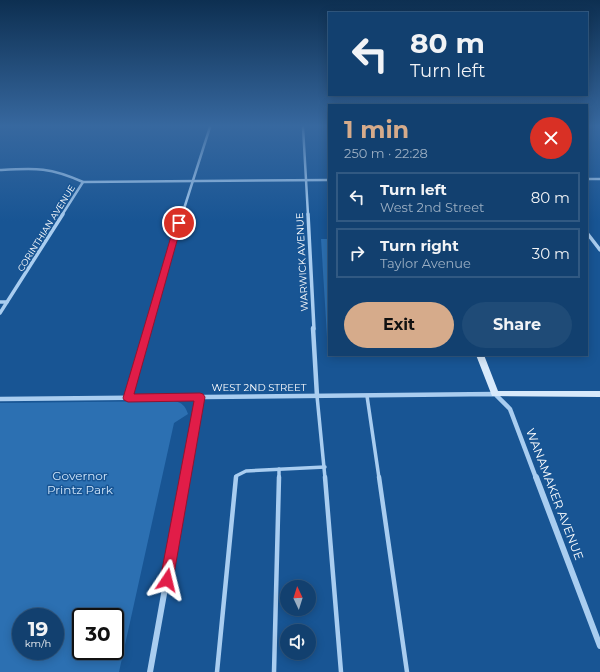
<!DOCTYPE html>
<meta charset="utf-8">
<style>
body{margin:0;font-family:Montserrat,sans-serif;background:#1f4b77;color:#f1f3f6;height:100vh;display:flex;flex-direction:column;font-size:15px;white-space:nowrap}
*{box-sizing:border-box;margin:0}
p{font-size:13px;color:#9cafc3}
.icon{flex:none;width:22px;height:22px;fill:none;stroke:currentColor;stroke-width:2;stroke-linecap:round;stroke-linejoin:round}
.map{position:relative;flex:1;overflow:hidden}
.sheet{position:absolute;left:328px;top:104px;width:260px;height:252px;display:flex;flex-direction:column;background:#12406f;border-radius:0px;box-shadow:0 2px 10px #0003,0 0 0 1px #315982}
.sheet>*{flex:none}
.hud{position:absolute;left:328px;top:12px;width:260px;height:84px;border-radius:0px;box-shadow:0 2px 10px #0003,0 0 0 1px #315982;background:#12406f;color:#f1f3f6;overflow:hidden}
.needle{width:26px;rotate:356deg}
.fabs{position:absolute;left:280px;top:580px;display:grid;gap:8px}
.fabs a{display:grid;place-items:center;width:36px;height:36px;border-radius:50%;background:#12406f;box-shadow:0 2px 10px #0003,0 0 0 1px #315982;font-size:20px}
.speed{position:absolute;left:12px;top:608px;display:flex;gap:8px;font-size:20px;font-weight:700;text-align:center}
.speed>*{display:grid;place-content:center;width:52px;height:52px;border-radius:50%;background:#12406f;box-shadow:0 2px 10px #0003,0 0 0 1px #315982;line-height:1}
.speed small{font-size:10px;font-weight:400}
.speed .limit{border:2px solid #111;border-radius:6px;background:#fff;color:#111}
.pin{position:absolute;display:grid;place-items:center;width:34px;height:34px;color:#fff;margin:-17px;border:2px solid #fff;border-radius:50%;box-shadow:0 1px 4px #0007}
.me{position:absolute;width:44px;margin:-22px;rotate:10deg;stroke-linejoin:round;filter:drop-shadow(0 0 3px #0008)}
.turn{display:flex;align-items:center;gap:14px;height:84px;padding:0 16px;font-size:18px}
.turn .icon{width:52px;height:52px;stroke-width:2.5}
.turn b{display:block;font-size:28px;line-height:34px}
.round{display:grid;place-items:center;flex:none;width:42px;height:42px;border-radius:21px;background:#1f4b77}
.headline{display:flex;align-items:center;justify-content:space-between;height:68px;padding:0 16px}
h1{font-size:24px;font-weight:700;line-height:30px;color:#d6ab8b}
.button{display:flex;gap:8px;margin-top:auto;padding:8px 16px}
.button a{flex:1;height:46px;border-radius:24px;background:#d6ab8b;color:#111;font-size:16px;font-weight:700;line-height:46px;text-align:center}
.button a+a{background:#1f4b77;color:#f1f3f6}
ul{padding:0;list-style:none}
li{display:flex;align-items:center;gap:12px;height:50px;margin:0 8px 6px;padding:0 8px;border:2px solid #315982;border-radius:0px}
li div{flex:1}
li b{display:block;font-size:15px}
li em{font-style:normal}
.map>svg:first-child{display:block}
</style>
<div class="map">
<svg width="600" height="672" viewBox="0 0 600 672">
<rect width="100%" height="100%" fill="#185594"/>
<g fill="#2c70b2" fill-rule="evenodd">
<polygon points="321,239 329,239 329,353 328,353"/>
<path d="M 174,401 C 182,403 185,405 188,414 L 174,423 L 119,672 L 0,672 L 0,403 ZM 21,617 L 55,617 L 55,651 L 21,651 ZM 81,617 L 115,617 L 115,651 L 81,651 Z"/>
</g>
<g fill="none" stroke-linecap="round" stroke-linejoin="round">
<g stroke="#a9cdf0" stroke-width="3.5">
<polyline points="317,396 325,478"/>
<polyline points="367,396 379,478"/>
<polyline points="236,478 236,476 246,471 325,467"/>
<polyline points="279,478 279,469"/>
</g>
<g stroke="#a9cdf0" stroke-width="4.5">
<polyline points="325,477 341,672"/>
<polyline points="379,477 407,672"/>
<polyline points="217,672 236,477"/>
<polyline points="274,672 279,477"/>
</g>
<g stroke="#a9cdf0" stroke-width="2.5">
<polyline points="303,127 308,215"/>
<path d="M 0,170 C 36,168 50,167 83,182 L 329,180"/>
<polyline points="587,179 600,179"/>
<polyline points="62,215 83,182"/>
<polyline points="182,215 210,127"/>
</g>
<g stroke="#a9cdf0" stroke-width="3.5">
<polyline points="308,214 314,329"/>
<polyline points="587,233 600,250"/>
<polyline points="0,302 7,302"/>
<polyline points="0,313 63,214"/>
<polyline points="147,329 183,214"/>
</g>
<g stroke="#a9cdf0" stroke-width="4.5">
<polyline points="313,328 317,396"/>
<polyline points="128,398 148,328"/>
<polyline points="0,399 495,394 510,409 536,478"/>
<polyline points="185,478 200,397"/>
</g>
<g stroke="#a9cdf0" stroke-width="6">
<polyline points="536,477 600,646"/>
<polyline points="150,672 185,477"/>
</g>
<polygon fill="#d7e9fb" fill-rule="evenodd" points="476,355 484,355 498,391 600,391 600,397 492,396"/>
</g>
<linearGradient id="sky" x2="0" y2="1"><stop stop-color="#0d2f51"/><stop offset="0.57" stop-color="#37689f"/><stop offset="1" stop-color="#37689f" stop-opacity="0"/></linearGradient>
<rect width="600" height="221" fill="url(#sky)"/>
<polygon fill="#e11d48" stroke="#92132f" points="179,221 182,223 134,394 200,393 203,394 205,397 173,580 171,585 167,587 162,585 160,580 194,401 128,402 124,400 123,398 175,223"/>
<g text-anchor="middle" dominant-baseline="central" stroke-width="3" stroke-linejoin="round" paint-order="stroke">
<g font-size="9" fill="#fff" stroke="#185594">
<text transform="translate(46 228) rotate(-58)">CORINTHIAN AVENUE</text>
</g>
<g font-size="10" fill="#fff" stroke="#185594">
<text transform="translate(302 262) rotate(-93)">WARWICK AVENUE</text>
<text x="259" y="387">WEST 2ND STREET</text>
</g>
<g font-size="12" fill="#d0e6fb" stroke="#185594">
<text x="80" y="475">Governor<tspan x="80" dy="14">Printz Park</tspan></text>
</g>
<g font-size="12" fill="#fff" stroke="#185594">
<text transform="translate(555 494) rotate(69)">WANAMAKER AVENUE</text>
</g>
</g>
</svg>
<div class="fabs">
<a><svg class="needle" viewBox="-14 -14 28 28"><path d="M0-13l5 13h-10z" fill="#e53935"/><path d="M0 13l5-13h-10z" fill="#9cafc3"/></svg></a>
<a><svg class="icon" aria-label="sound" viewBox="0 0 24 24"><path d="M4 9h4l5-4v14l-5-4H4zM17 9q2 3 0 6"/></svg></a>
</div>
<div class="speed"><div>19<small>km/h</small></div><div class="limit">30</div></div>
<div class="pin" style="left:179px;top:223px;background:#d93025"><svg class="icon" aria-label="arrive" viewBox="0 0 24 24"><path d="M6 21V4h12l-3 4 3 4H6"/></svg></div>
<svg class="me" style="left:167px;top:580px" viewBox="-20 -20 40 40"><path d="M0-17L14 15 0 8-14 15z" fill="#e11d48" stroke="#fff" stroke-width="4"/></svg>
<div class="hud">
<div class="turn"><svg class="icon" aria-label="left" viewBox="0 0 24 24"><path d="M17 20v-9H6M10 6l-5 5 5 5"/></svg><div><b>80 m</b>Turn left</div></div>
</div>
<section class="sheet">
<div class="headline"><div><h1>1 min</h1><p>250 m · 22:28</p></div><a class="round" style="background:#d93025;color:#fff"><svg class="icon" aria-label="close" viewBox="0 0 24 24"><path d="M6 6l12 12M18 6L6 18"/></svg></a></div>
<ul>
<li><svg class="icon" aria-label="left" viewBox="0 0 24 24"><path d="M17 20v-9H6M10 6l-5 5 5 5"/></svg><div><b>Turn left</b><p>West 2nd Street</p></div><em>80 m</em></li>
<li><svg class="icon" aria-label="right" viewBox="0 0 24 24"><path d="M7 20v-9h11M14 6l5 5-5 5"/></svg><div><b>Turn right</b><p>Taylor Avenue</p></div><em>30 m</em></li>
</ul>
<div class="button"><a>Exit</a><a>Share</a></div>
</section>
</div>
